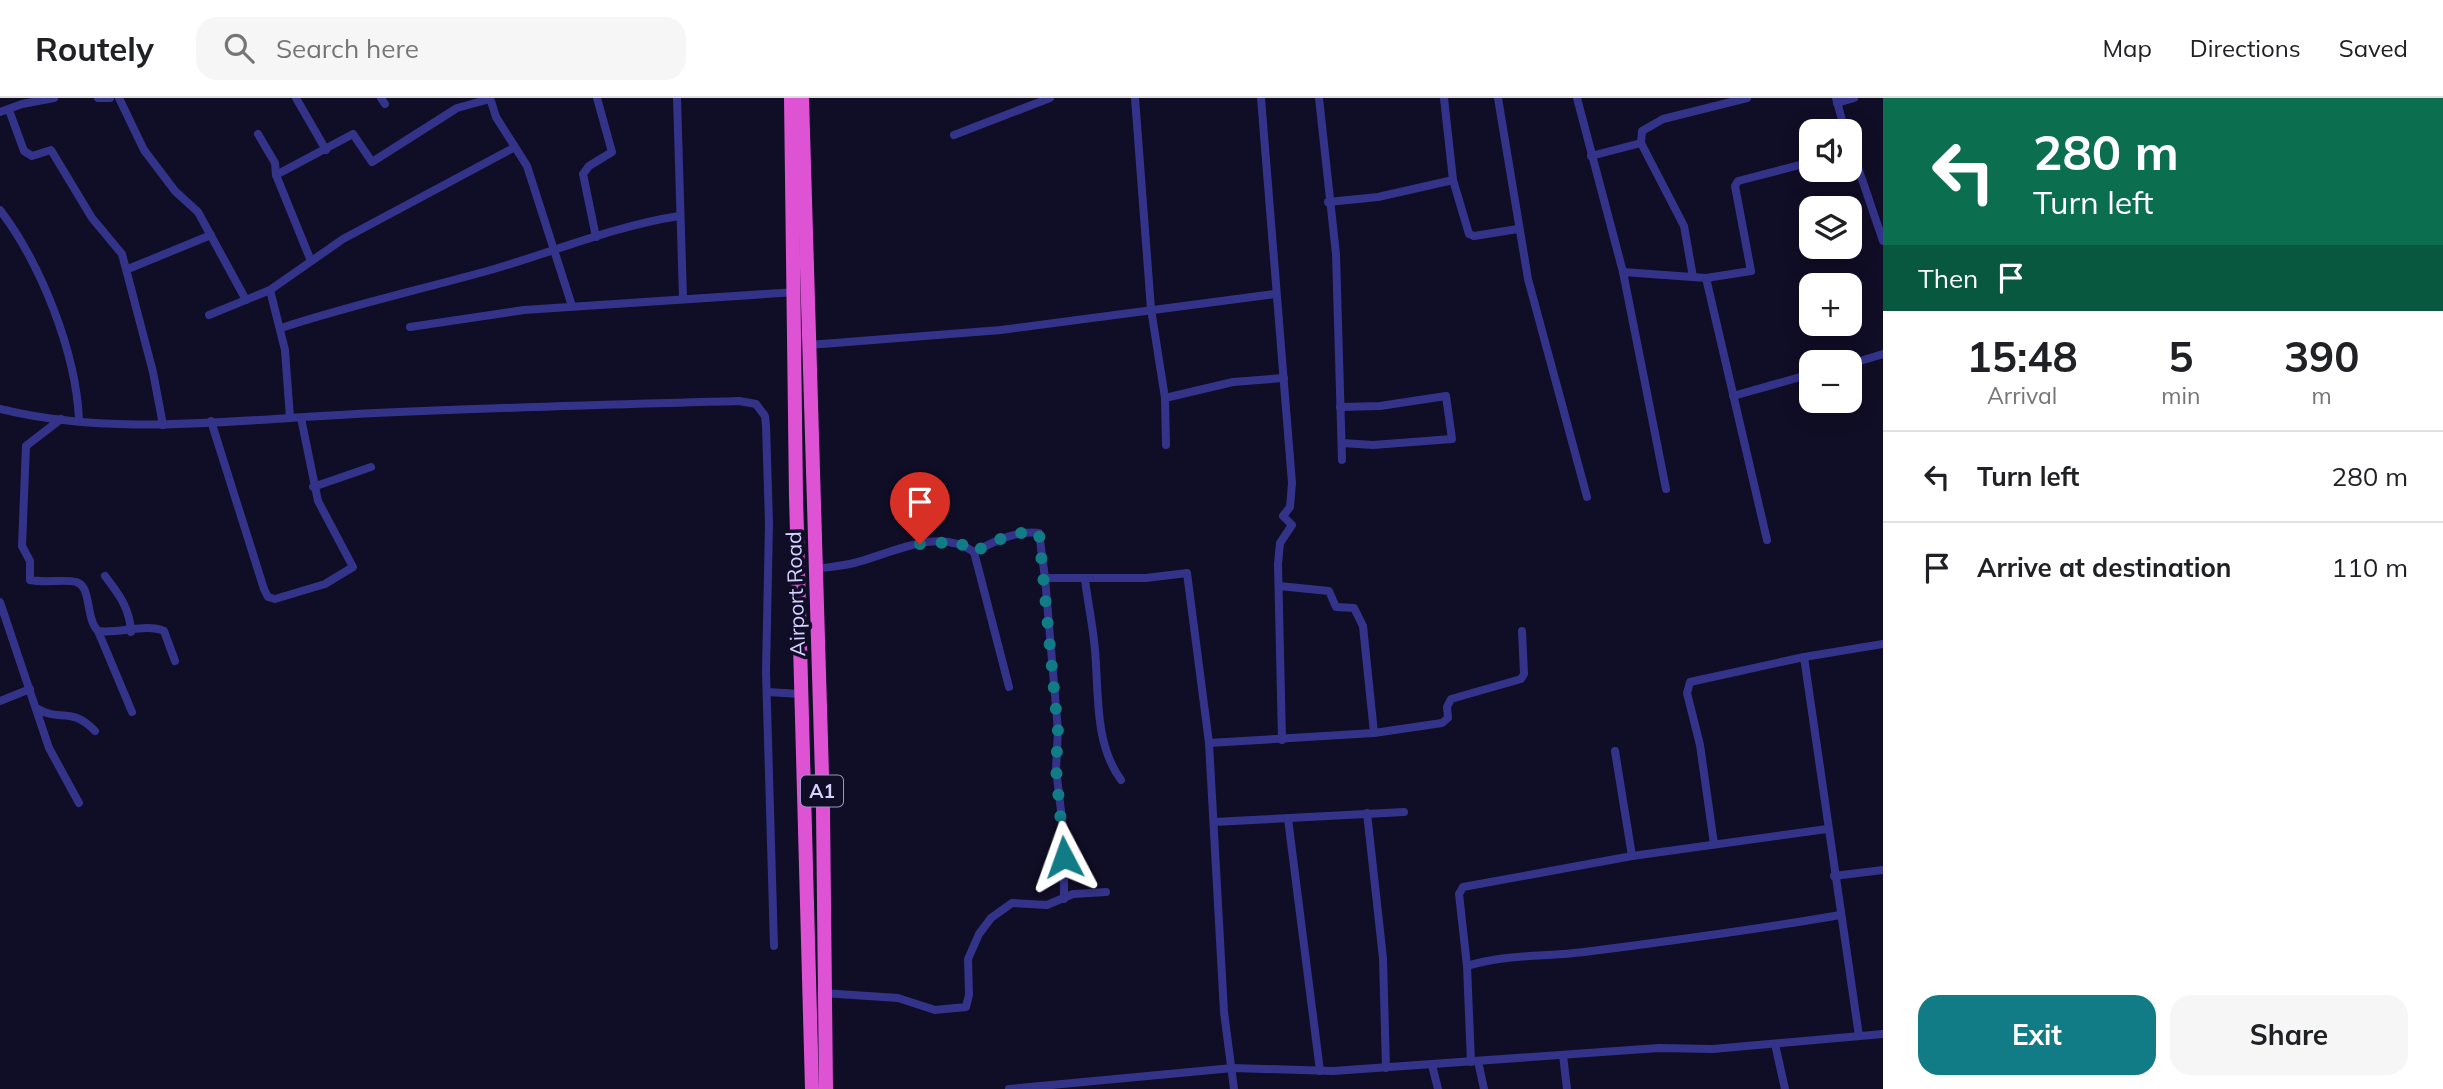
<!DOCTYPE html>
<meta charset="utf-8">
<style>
body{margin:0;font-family:Mulish,sans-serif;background:#f6f6f6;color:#202124;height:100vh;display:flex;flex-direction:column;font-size:26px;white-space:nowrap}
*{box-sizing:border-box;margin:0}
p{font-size:23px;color:#757577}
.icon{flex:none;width:38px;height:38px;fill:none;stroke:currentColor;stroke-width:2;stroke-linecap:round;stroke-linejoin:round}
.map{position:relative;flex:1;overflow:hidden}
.side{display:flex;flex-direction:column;background:#fff;width:560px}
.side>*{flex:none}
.hud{background:#0b6e4f;color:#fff;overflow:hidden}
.buttons{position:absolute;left:1799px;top:21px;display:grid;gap:14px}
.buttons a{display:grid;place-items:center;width:63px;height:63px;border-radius:14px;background:#fff;box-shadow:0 4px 18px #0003;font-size:35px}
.pin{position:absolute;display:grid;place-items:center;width:60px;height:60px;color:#fff;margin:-72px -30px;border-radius:50% 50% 50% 0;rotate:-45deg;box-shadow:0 0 7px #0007}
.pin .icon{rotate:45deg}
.me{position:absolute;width:77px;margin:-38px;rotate:356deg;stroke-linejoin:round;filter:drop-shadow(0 0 5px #0008)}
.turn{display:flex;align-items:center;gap:24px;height:147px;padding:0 35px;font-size:32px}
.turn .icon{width:91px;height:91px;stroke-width:2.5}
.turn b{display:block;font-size:49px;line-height:60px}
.then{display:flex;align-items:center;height:66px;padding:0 35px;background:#0003;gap:14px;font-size:26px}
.eta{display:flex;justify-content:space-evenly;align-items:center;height:119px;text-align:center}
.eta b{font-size:42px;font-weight:700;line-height:49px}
.primary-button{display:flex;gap:14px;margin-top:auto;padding:14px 35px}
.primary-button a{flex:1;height:80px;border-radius:21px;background:#127c86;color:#fff;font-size:28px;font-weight:700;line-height:80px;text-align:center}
.primary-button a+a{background:#f6f6f6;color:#202124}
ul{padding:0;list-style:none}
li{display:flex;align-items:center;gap:21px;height:91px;padding:0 35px;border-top:2px solid #e0e0e0}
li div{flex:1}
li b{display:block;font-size:26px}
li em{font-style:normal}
header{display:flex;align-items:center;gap:42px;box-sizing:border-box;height:98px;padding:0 35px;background:#fff;border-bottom:2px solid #e0e0e0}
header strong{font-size:33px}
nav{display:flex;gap:38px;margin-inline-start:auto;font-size:24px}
.search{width:490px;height:63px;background:#f6f6f6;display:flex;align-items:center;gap:18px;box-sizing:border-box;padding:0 24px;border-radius:21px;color:#757577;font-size:26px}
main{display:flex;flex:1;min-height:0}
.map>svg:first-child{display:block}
</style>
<header>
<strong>Routely</strong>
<div class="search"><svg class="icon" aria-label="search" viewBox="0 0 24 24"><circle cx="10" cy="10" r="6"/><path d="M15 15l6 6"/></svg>Search here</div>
<nav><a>Map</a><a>Directions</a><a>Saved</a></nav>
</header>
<main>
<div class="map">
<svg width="1883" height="991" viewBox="0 0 1883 991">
<rect width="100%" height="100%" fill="#100d26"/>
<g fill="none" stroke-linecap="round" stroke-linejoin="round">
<g stroke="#34338a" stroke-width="8">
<polyline points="98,0 110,0"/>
<polyline points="119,0 144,52 175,93 198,114 246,202"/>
<polyline points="296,0 326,52"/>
<polyline points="381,0 385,6"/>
<polyline points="490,0 496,19 527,68 572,208"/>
<polyline points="677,0 683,200"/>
<polyline points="1135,0 1151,211 1165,300 1166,347"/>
<polyline points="1261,0 1292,385 1290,409 1283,418 1292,427 1280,445 1278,466 1282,642"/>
<polyline points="1319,0 1336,156 1342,362"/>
<polyline points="1444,0 1453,82 1469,136 1474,138 1518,131"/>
<polyline points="1498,0 1528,181 1587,399"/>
<polyline points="1577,0 1623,174 1666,391"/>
<polyline points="1836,0 1845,33"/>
<polyline points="1837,5 1854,0"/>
<polyline points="9,12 24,53 32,58 51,52 92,120 122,156 153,274 163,327"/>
<polyline points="0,14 22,6 54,0"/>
<polyline points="258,36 275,65 276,77 311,163"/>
<polyline points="954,37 1050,0"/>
<polyline points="1641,45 1642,33 1663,21 1747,0"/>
<polyline points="1850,46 1883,143"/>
<polyline points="1591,58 1641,45 1684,128 1693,179"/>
<polyline points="276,77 353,36 372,64 457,10 490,1"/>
<polyline points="1328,104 1378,99 1453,82"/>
<path d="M 0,112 C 41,166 76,254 79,322"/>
<polyline points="596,139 583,76 589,68 612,54 597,0"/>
<polyline points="128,171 211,137"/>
<polyline points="1623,174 1706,180 1767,442"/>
<polyline points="1706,180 1751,173 1735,88 1738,83 1811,64"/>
<polyline points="270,192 285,252 290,320"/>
<polyline points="209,217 270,192 343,141 515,49"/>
<polyline points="410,229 524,212 796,194"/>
<path d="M 281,230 C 351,207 423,191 494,171 C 556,153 615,128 679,118"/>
<polyline points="809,247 1001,232 1275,196"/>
<polyline points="1850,266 1883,256"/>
<polyline points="1733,298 1811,276"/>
<polyline points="1165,300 1233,284 1284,280"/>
<polyline points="1340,309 1380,308 1446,298 1452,341 1373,347 1342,345"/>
<path d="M 0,311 C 104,337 216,324 321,318 C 460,310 600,307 739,303 L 756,306 L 765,318 L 766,327 L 769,425 L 766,574 L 774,848"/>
<path d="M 61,321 L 26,348 L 22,448 L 30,463 L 30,482 C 45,485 66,481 76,484 C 92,488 85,520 98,533 C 119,536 146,525 164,533 L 175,563"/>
<polyline points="211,323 264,491 268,499 275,501 325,486 353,469 318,403 301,320"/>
<polyline points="313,389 371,369"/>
<polyline points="974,454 1009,589"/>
<path d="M 816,471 C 828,469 842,468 854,465 C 891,456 938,428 974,454 C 993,444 1016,432 1039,435 L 1045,480 L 1146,480 L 1187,475 L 1209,645 L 1224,914 L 1234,991"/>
<path d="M 105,478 C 119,496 130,511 131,534"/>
<polyline points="1045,480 1058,633 1056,671 1064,738 1064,801"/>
<path d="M 1085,482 C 1088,505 1093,529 1095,552 C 1099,595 1094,645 1121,682"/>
<polyline points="1279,488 1329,493 1336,509 1354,510 1363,528 1374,635"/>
<polyline points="0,504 49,650 79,705"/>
<polyline points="98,533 132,614"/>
<polyline points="1804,559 1859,938"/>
<polyline points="767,594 801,596"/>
<polyline points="0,603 30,591"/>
<path d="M 38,611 C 59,624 71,608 95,633"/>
<polyline points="1209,645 1374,635 1442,625 1448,620 1447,609 1451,601 1521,581 1524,576 1522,533"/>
<polyline points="1615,653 1632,758"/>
<polyline points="1367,715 1383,860 1386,970"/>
<polyline points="1288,721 1320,973"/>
<polyline points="1214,724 1404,714"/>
<polyline points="1714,746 1700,647 1687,595 1690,584 1804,559 1883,546"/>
<polyline points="1834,778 1883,772"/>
<path d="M 1467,868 C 1505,856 1545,859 1584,854 C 1670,843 1755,832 1840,817"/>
<polyline points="823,895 898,900 935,912 966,909 969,897 968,861 979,836 991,820 1012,805 1047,807 1073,796 1106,794"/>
<polyline points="1775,946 1785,991"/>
<polyline points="1563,957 1567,991"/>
<polyline points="1478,963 1484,991"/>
<polyline points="1471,964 1467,868 1459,796 1463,789 1632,758 1827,731"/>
<polyline points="1432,967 1438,991"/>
<polyline points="1009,991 1233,970 1333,973 1659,950 1713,951 1883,936"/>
</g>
<g stroke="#de53d4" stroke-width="14">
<polyline points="791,0 796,398 812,991"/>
<polyline points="802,0 823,711 826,991"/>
</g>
</g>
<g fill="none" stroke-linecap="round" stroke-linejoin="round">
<path stroke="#127c86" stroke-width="12" stroke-dasharray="0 21.6" d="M 920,446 L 958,444 L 974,454 C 993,444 1016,431 1039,435 L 1058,633 L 1056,670 L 1064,759"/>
</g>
<g text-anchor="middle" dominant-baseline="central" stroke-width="7" stroke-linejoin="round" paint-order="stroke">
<rect fill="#100d26" stroke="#9b97be" stroke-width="2" x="801" y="677.5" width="42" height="31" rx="5"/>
<g font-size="19" font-weight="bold" fill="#d6d2ff">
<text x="822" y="693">A1</text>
</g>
<g font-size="21" fill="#d6d2ff" stroke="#100d26">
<text transform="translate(795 496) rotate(-92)">Airport Road</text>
</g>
</g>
</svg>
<div class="buttons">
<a><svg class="icon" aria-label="sound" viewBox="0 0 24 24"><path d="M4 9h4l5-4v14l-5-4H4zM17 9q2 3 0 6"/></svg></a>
<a><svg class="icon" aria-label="layers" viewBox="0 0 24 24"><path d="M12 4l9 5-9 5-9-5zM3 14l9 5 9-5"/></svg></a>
<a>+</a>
<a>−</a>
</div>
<div class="pin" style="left:920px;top:446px;background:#d93025"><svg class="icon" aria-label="arrive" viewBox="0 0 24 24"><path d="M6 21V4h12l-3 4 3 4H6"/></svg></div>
<svg class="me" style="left:1064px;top:759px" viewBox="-20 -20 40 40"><path d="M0-17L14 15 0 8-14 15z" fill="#127c86" stroke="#fff" stroke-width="4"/></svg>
</div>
<section class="side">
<div class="hud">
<div class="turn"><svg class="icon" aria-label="left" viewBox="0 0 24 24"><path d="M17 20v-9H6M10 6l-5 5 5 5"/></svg><div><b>280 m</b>Turn left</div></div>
<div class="then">Then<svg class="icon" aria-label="arrive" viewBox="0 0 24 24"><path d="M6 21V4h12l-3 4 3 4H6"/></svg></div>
</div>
<div class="eta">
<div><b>15:48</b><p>Arrival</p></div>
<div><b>5</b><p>min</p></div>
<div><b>390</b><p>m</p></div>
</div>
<ul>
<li><svg class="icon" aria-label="left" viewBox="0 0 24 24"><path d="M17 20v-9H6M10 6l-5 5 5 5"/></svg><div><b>Turn left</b></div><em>280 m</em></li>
<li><svg class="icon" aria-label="arrive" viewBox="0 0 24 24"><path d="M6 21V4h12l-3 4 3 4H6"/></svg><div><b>Arrive at destination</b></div><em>110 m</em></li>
</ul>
<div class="primary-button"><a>Exit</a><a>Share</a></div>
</section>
</main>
